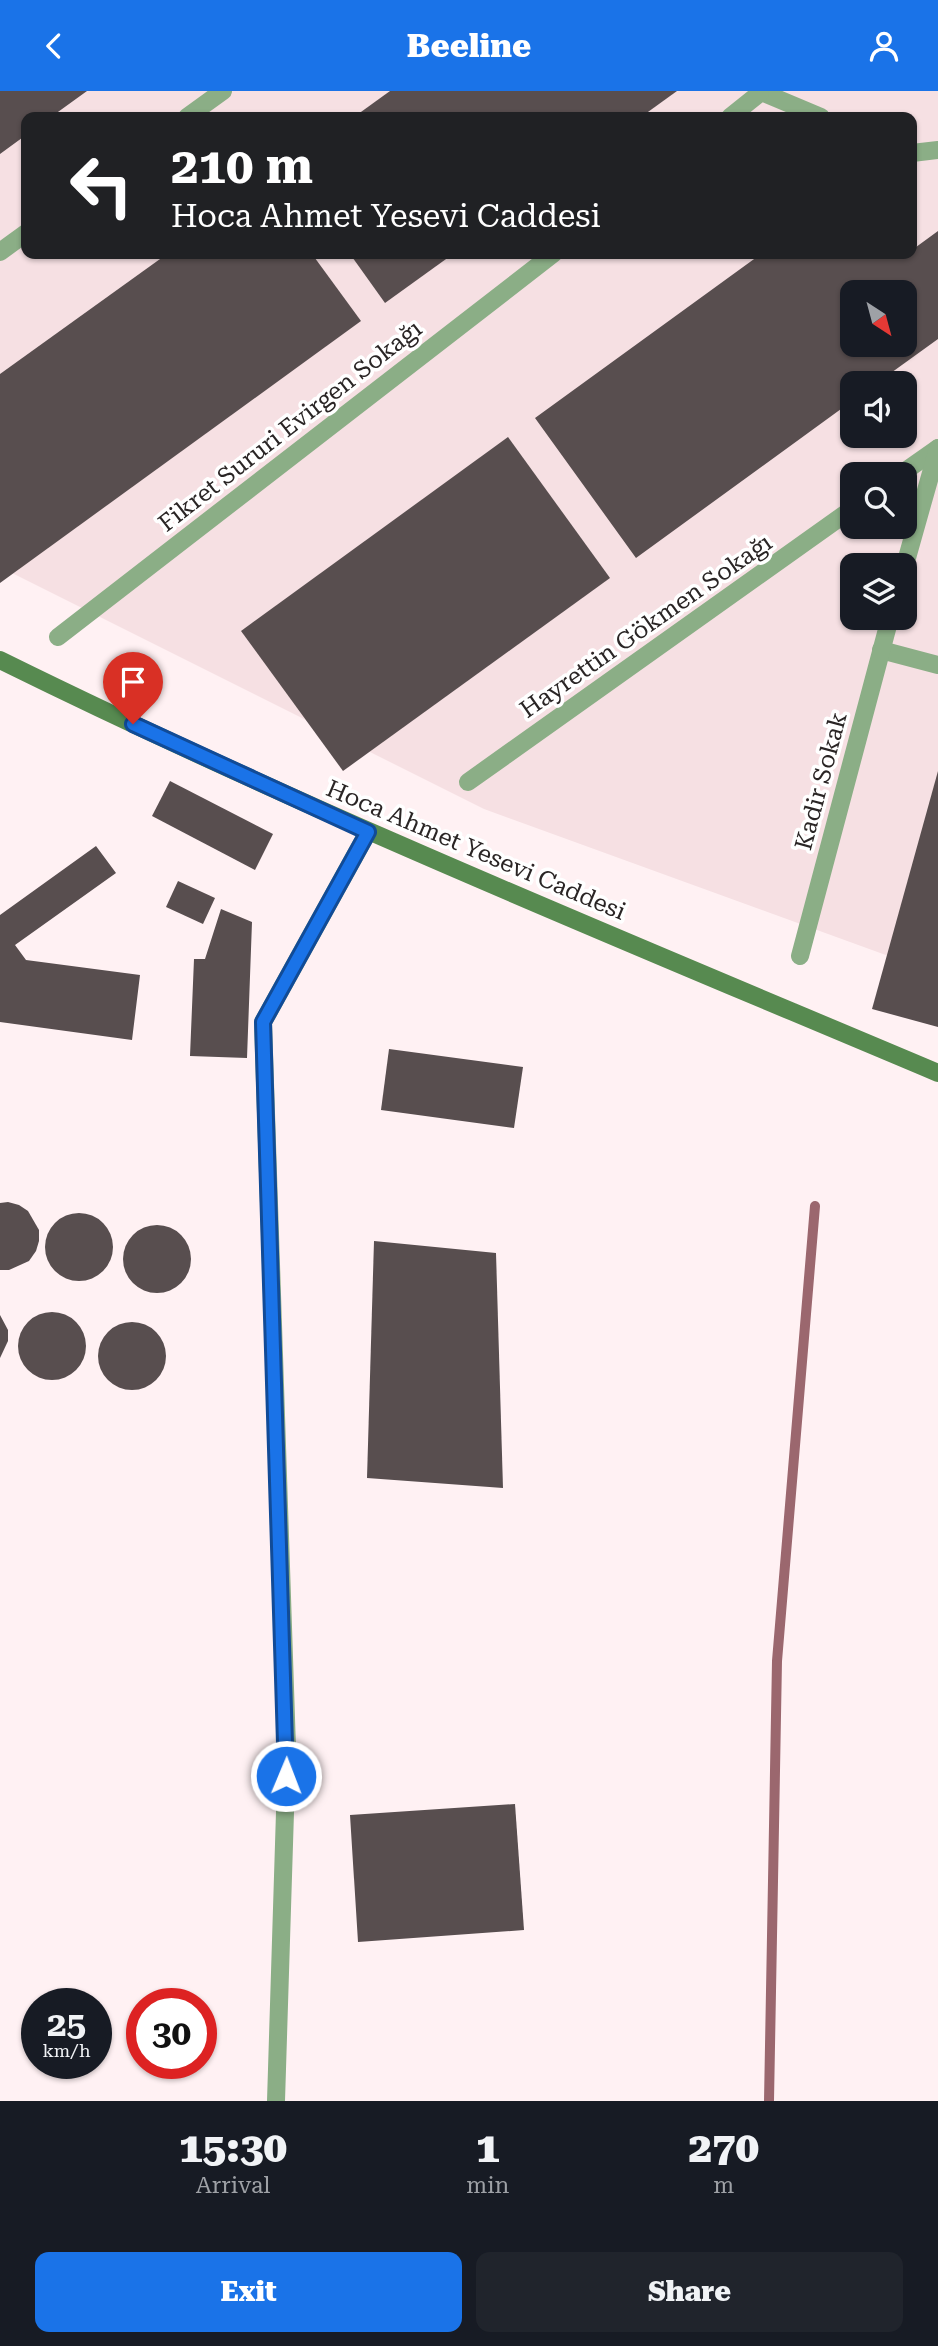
<!DOCTYPE html>
<meta charset="utf-8">
<style>
body{margin:0;font-family:"Roboto Serif",serif;background:#20242c;color:#f1f3f6;height:100vh;display:flex;flex-direction:column;font-size:26px;white-space:nowrap}
*{box-sizing:border-box;margin:0}
p{font-size:23px;color:#9ea1a6}
.icon{flex:none;width:38px;height:38px;fill:none;stroke:currentColor;stroke-width:2;stroke-linecap:round;stroke-linejoin:round}
.map{position:relative;height:2010px;overflow:hidden}
.panel{display:flex;flex-direction:column;background:#171b24;flex:1}
.panel>*{flex:none}
.guide{position:absolute;left:21px;top:21px;width:896px;height:147px;border-radius:14px;box-shadow:0 2px 5px #0004;background:#202124;color:#fff;overflow:hidden}
.needle{width:46px;rotate:144deg}
.tools{position:absolute;left:840px;top:189px;display:grid;gap:14px}
.tools a{display:grid;place-items:center;width:77px;height:77px;border-radius:14px;background:#171b24;box-shadow:0 2px 5px #0004;font-size:35px}
.speed{position:absolute;left:21px;top:1897px;display:flex;gap:14px;font-size:35px;font-weight:700;text-align:center}
.speed>*{display:grid;place-content:center;width:91px;height:91px;border-radius:50%;background:#171b24;box-shadow:0 2px 5px #0004;line-height:1}
.speed small{font-size:18px;font-weight:400}
.speed .limit{border:10px solid #d22;background:#fff;color:#111}
.pin{position:absolute;display:grid;place-items:center;width:60px;height:60px;color:#fff;margin:-72px -30px;border-radius:50% 50% 50% 0;rotate:-45deg;box-shadow:0 0 7px #0007}
.pin .icon{rotate:45deg}
.me{position:absolute;width:77px;margin:-38px;rotate:1deg;stroke-linejoin:round;filter:drop-shadow(0 0 5px #0008)}
.turn{display:flex;align-items:center;gap:24px;height:147px;padding:0 35px;font-size:32px}
.turn .icon{width:91px;height:91px;stroke-width:2.5}
.turn b{display:block;font-size:49px;line-height:60px}
.eta{display:flex;justify-content:space-evenly;align-items:center;height:119px;text-align:center}
.eta b{font-size:42px;font-weight:800;line-height:49px}
.action{display:flex;gap:14px;margin-top:auto;padding:14px 35px}
.action a{flex:1;height:80px;border-radius:14px;background:#1a73e8;color:#fff;font-size:28px;font-weight:800;line-height:80px;text-align:center}
.action a+a{background:#20242c;color:#f1f3f6}
header{display:flex;justify-content:space-between;align-items:center;height:91px;padding:0 35px;background:#1a73e8;color:#fff;font-size:32px;font-weight:800}
.map>svg:first-child{display:block}
</style>
<header><svg class="icon" aria-label="back" viewBox="0 0 24 24"><path d="M15 5l-7 7 7 7"/></svg>Beeline<svg class="icon" aria-label="person" viewBox="0 0 24 24"><circle cx="12" cy="8" r="4"/><path d="M4 21q1-7 8-7t8 7"/></svg></header>
<div class="map">
<svg width="938" height="2010" viewBox="0 0 938 2010">
<rect width="100%" height="100%" fill="#fff1f3"/>
<path fill="#f6e0e3" fill-rule="evenodd" d="M 0,0 L 938,0 L 938,883 L 484,718 L 0,476 ZM 26,26 L 912,26 L 912,163 L 26,163 ZM 852,201 L 905,201 L 905,254 L 852,254 ZM 852,292 L 905,292 L 905,345 L 852,345 ZM 852,383 L 905,383 L 905,436 L 852,436 ZM 852,474 L 905,474 L 905,527 L 852,527 Z"/>
<g fill="none" stroke-linecap="round" stroke-linejoin="round">
<polyline stroke="#9b676e" stroke-width="10" points="769,2010 777,1570 815,1115"/>
</g>
<g fill="#584e4f" fill-rule="evenodd">
<polygon points="0,0 87,0 51,26 26,26 26,44 0,63"/>
<polygon points="390,0 677,0 641,26 354,26"/>
<path d="M 938,140 L 938,248 L 877,292 L 852,292 L 852,310 L 636,467 L 535,327 L 761,163 L 896,163 L 900,168 L 907,163 L 912,163 L 912,159 ZM 852,201 L 905,201 L 905,254 L 852,254 Z"/>
<polygon points="167,163 312,163 361,230 0,492 0,283"/>
<polygon points="350,163 453,163 385,212"/>
<polygon points="508,346 610,487 343,680 241,540"/>
<polygon points="938,680 938,936 872,918"/>
<polygon points="170,690 273,743 255,779 152,725"/>
<polygon points="96,755 116,782 15,854 26,869 140,884 132,949 0,931 0,824"/>
<polygon points="178,790 215,807 203,833 166,816"/>
<polygon points="221,818 252,831 247,967 190,965 194,868 205,868"/>
<polygon points="389,958 523,976 514,1037 381,1019"/>
<polygon points="8,1111 19,1114 28,1120 39,1139 39,1150 36,1160 29,1170 9,1179 0,1179 0,1112"/>
<circle cx="79" cy="1156" r="34"/>
<circle cx="157" cy="1168" r="34"/>
<polygon points="374,1150 496,1162 503,1397 367,1387"/>
<circle cx="52" cy="1255" r="34"/>
<polygon points="0,1224 8,1239 8,1250 0,1267"/>
<circle cx="132" cy="1265" r="34"/>
<polygon points="515,1713 524,1839 358,1851 350,1724"/>
</g>
<g fill="none" stroke-linecap="round" stroke-linejoin="round">
<g stroke="#8bae86" stroke-width="18">
<polyline points="759,0 821,26"/>
<polyline points="187,26 223,0"/>
<polyline points="730,26 760,2"/>
<polyline points="912,62 938,59"/>
<polyline points="0,161 26,142"/>
<polyline points="901,383 938,357"/>
<polyline points="905,474 938,357"/>
<polyline points="58,546 553,163"/>
<polyline points="881,559 938,574"/>
<polyline points="468,691 852,418"/>
<polyline points="800,865 890,527"/>
<polyline points="276,2010 287,1657 263,931 368,741"/>
</g>
<path stroke="#578a50" stroke-width="18" d="M 0,569 C 306,720 623,849 938,982"/>
</g>
<g fill="none" stroke-linecap="round" stroke-linejoin="round">
<defs>
<polyline id="route" points="133,633 368,741 263,931 286,1685"/>
</defs>
<use href="#route" stroke="#114b97" stroke-width="18"/>
<use href="#route" stroke="#1a73e8" stroke-width="12"/>
</g>
<g text-anchor="middle" dominant-baseline="central" stroke-width="7" stroke-linejoin="round" paint-order="stroke">
<g font-size="24" fill="#2a2525" stroke="#fff">
<text transform="translate(290 335) rotate(-38)">Fikret Sururi Evirgen Sokağı</text>
<text transform="translate(646 535) rotate(-35)">Hayrettin Gökmen Sokağı</text>
<text transform="translate(821 690) rotate(-75)">Kadir Sokak</text>
<text transform="translate(476 759) rotate(23)">Hoca Ahmet Yesevi Caddesi</text>
</g>
</g>
</svg>
<div class="tools">
<a><svg class="needle" viewBox="-14 -14 28 28"><path d="M0-13l5 13h-10z" fill="#e53935"/><path d="M0 13l5-13h-10z" fill="#9ea1a6"/></svg></a>
<a><svg class="icon" aria-label="sound" viewBox="0 0 24 24"><path d="M4 9h4l5-4v14l-5-4H4zM17 9q2 3 0 6"/></svg></a>
<a><svg class="icon" aria-label="search" viewBox="0 0 24 24"><circle cx="10" cy="10" r="6"/><path d="M15 15l6 6"/></svg></a>
<a><svg class="icon" aria-label="layers" viewBox="0 0 24 24"><path d="M12 4l9 5-9 5-9-5zM3 14l9 5 9-5"/></svg></a>
</div>
<div class="speed"><div>25<small>km/h</small></div><div class="limit">30</div></div>
<div class="pin" style="left:133px;top:633px;background:#d93025"><svg class="icon" aria-label="arrive" viewBox="0 0 24 24"><path d="M6 21V4h12l-3 4 3 4H6"/></svg></div>
<svg class="me" style="left:286px;top:1685px" viewBox="-20 -20 40 40"><circle r="17" fill="#1a73e8" stroke="#fff" stroke-width="3"/><path d="M0-11L8 9 0 5-8 9z" fill="#fff"/></svg>
<div class="guide">
<div class="turn"><svg class="icon" aria-label="left" viewBox="0 0 24 24"><path d="M17 20v-9H6M10 6l-5 5 5 5"/></svg><div><b>210 m</b>Hoca Ahmet Yesevi Caddesi</div></div>
</div>
</div>
<section class="panel">
<div class="eta">
<div><b>15:30</b><p>Arrival</p></div>
<div><b>1</b><p>min</p></div>
<div><b>270</b><p>m</p></div>
</div>
<div class="action"><a>Exit</a><a>Share</a></div>
</section>
